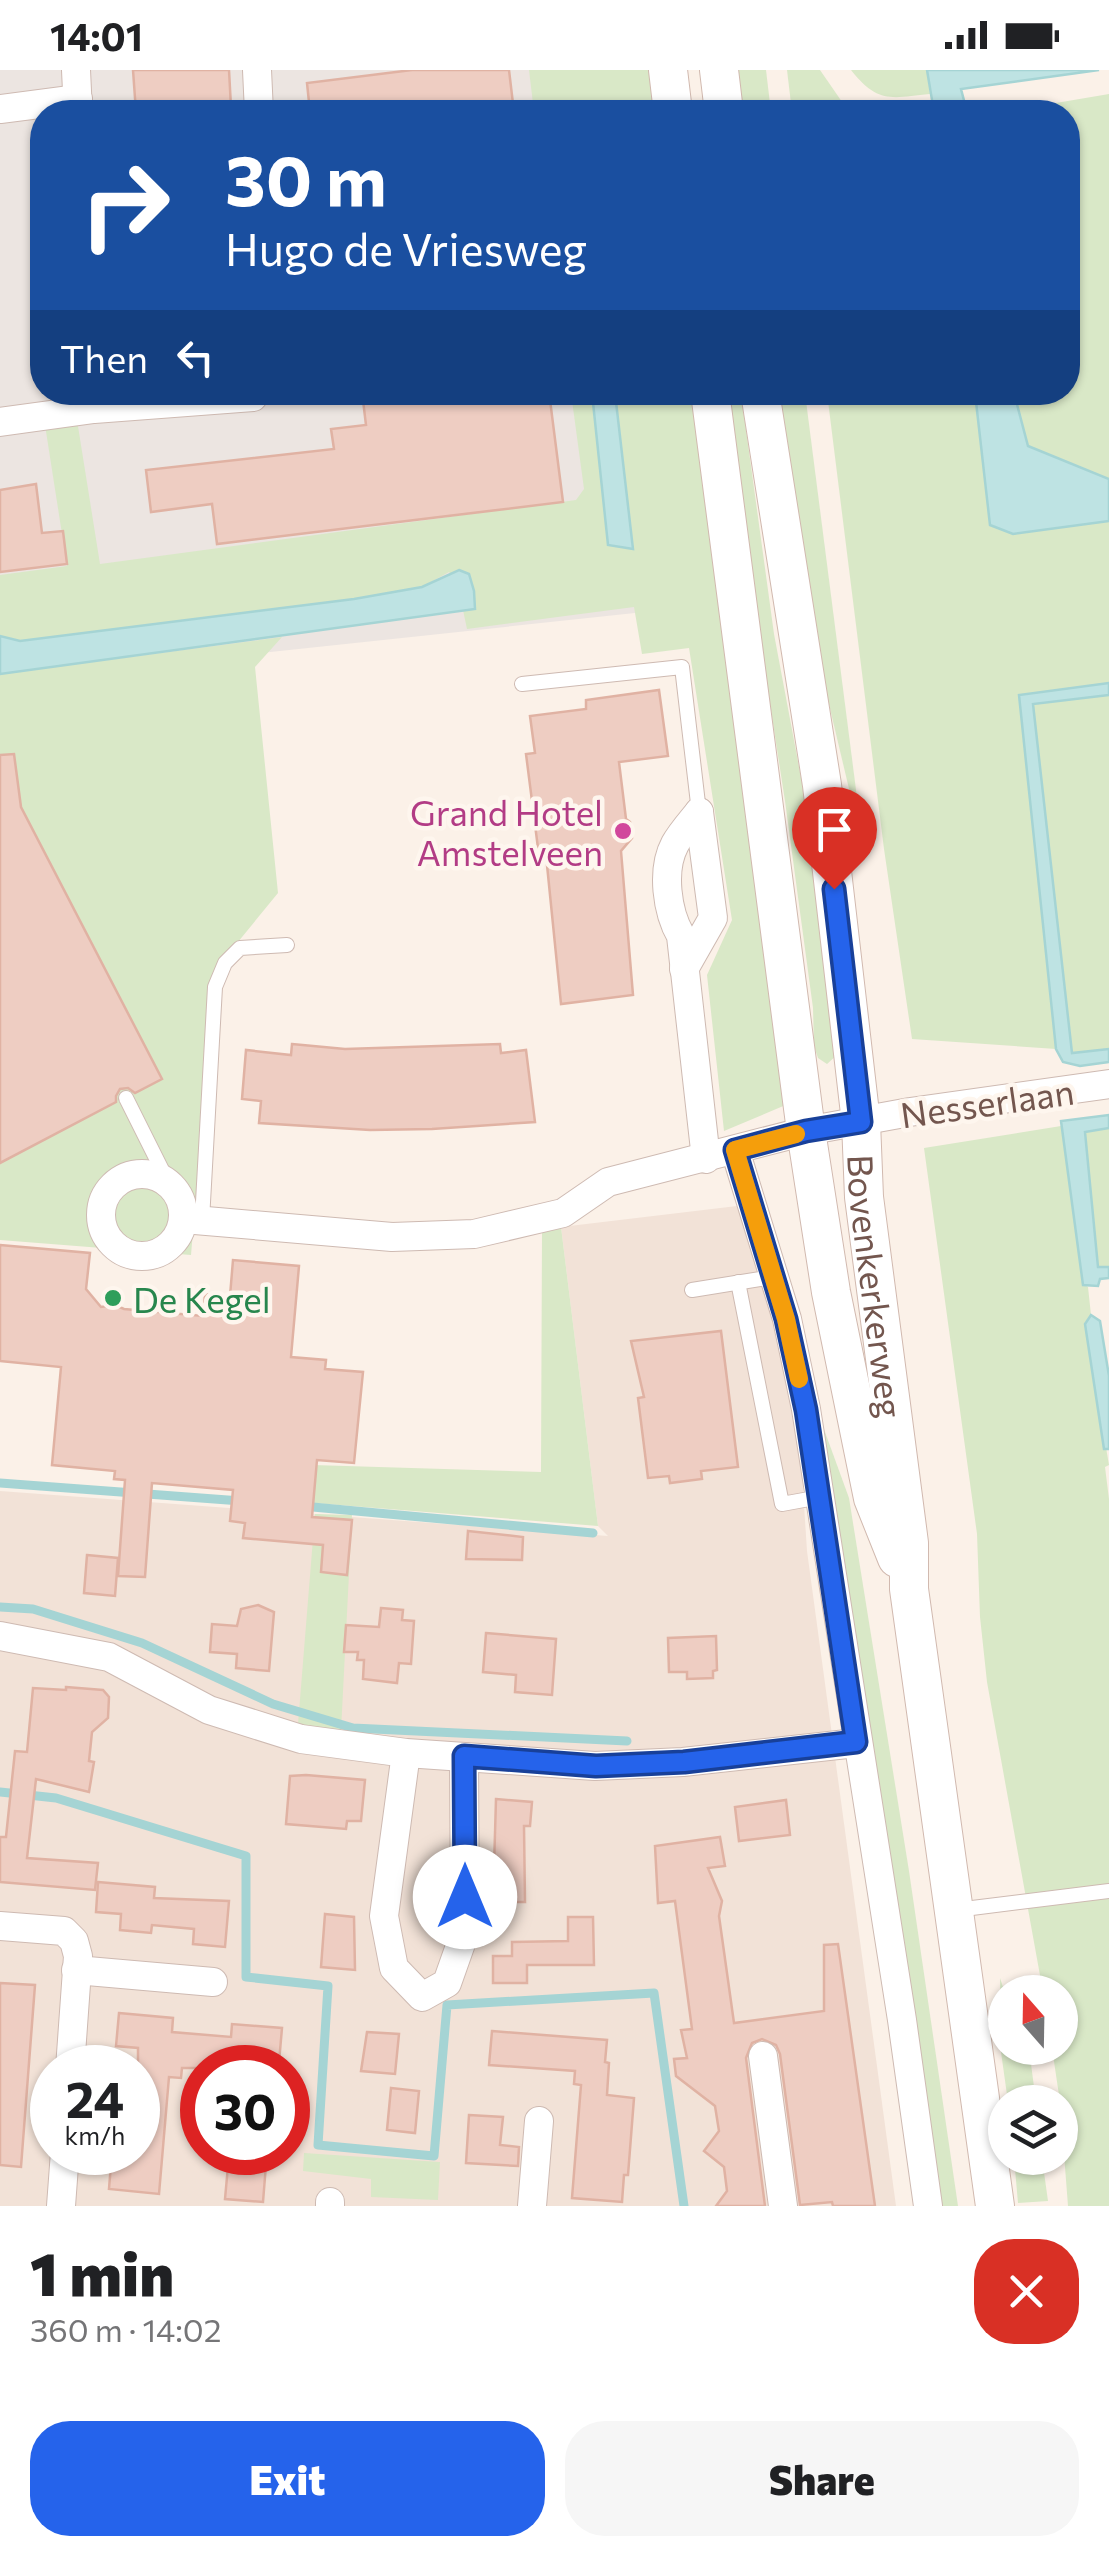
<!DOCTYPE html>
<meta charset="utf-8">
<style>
body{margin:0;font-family:Commissioner,sans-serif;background:#f6f6f6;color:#202124;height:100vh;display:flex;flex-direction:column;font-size:38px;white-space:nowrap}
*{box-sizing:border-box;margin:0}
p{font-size:32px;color:#757577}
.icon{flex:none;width:55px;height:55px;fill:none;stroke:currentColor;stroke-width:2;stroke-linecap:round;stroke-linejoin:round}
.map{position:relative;height:2136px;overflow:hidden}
.side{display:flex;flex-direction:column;background:#fff;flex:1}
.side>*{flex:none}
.guide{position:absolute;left:30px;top:30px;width:1050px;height:305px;border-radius:40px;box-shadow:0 2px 8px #0004;background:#1a4fa0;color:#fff;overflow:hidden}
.needle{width:65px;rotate:340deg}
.tools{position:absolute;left:988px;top:1905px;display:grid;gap:20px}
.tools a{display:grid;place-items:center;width:90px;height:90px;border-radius:50%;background:#fff;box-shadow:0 2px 8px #0004;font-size:50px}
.speed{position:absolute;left:30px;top:1975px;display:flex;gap:20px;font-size:50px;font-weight:700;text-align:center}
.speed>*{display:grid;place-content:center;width:130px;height:130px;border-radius:50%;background:#fff;box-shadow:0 2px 8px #0004;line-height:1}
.speed small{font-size:25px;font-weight:400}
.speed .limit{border:15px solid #d22;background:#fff;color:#111}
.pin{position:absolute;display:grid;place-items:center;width:85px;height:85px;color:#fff;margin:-102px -42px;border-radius:50% 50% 50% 0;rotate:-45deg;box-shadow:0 0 10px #0007}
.pin .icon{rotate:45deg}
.me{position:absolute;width:110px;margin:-55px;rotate:0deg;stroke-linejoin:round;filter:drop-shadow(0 0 8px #0008)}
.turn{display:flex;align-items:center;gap:35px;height:210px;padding:0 30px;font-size:45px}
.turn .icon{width:130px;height:130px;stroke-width:2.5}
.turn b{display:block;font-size:70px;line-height:85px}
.then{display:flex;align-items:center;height:95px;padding:0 30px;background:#0003;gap:20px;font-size:38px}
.round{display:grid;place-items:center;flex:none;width:105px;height:105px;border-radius:40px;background:#f6f6f6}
.overview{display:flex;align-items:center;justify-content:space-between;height:170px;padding:0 30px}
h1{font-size:60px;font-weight:800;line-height:75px}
.primary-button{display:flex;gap:20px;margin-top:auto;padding:20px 30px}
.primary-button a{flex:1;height:115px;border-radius:40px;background:#2563eb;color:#fff;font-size:40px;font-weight:800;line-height:115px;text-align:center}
.primary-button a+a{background:#f6f6f6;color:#202124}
.status{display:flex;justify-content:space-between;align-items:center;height:70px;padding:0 50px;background:#fff;direction:ltr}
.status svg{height:28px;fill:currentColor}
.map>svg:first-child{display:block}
</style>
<div class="status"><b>14:01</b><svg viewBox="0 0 49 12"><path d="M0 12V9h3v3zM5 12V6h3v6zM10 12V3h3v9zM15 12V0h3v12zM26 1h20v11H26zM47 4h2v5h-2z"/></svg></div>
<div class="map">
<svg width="1109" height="2136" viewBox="0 0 1109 2136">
<rect width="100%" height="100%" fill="#fbf1e8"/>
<path fill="#f2e2d7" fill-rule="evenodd" d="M 737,1136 L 795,1296 L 807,1481 L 896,2136 L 0,2136 L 0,1421 L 608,1466 L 598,1456 L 561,1157 ZM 52,1998 L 138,1998 L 138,2082 L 52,2082 ZM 202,1998 L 288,1998 L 288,2082 L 202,2082 Z"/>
<polygon fill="#ece5e1" points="0,0 632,0 638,42 42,42 42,322 679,323 710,535 0,611"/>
<g fill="#d9e8c7">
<polygon points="529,0 649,0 655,42 534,42"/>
<polygon points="735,0 766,0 771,42 741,42"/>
<polygon points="787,0 820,0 849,42 792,42"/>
<path d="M 851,0 L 927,0 L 930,24 C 891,28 878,34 851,0 Z"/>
<polygon points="1109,24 1109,409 1028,376 1014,323 1068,322 1068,42 1002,42"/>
<polygon points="571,323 693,323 788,1034 724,1061 707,905 732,850 689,578 642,584 634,537 467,559 463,540 475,538 449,502 422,517 354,529 20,571 0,566 0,505 67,496 45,355 77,350 100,494 576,430 584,419"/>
<polygon points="722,323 741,323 774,564 806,734 837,985 827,994 818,988 814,976 813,938 785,731"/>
<polygon points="777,323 805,323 864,782 804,529"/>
<polygon points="827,323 975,323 990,438 1013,464 1109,451 1109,613 1019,625 1056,979 912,969 884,779"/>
<polygon points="282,567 255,597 278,823 215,900 191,1185 0,1170 0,604"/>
<polygon points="1109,625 1109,979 1072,984 1033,633"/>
<polygon points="1061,1056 1083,1214 1088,1217 1091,1245 1085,1254 1109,1395 1105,1397 1109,1429 1109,2136 1068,2136 1060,2032 1052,1978 1060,1978 1060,1922 1043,1922 987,1612 980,1547 977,1464 924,1078"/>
<polygon points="1109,1058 1109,1197 1098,1198 1085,1061"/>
<polygon points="561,1157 598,1456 314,1433 311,1419 313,1395 541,1402 542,1161"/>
<polygon points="821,1351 849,1428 909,1801 958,2136 940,2136"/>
<polygon points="315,1444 352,1445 341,1661 298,1654"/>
<polygon points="1000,1908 1005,1923 1005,1978 1025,1978 1031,1994 1036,2032 1008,2032 1001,1982"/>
<polygon points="304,2083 440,2092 438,2130 371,2127 371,2109 303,2101"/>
<polygon points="1014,2088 1042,2088 1048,2131 1018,2133"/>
</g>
<g fill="#bee3e3" stroke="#a5d4d4" stroke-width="2.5">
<polygon points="927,0 1099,0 961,19 967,42 934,42"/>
<polygon points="592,323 615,323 633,479 608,475"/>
<polygon points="975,323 1014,323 1028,376 1109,409 1109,451 1013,464 990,455"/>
<polygon points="459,500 469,504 474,521 475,539 0,604 0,566 20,571 354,529 422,517"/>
<polygon points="1109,613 1109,625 1033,634 1072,983 1109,979 1109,992 1080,996 1063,992 1056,979 1019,625"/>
<polygon points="1109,1045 1109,1058 1085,1062 1098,1197 1109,1197 1109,1208 1100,1209 1098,1216 1083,1215 1061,1051"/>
<polygon points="1091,1245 1100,1251 1109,1306 1109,1379 1104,1379 1085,1254"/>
</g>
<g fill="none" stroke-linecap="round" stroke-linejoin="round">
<g stroke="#a5d4d4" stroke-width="9">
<polyline points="0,1413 241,1431"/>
<polyline points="302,1436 593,1463"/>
<polyline points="0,1537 33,1539 142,1573 273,1634 353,1658 627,1671"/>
<polyline points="0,1722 56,1728 246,1786 246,1907 328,1916 318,2075 434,2086 447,1935 654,1923 684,2136"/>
</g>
</g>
<g fill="#eecdc2" stroke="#e0b2a3" stroke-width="2.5">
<polygon points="133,0 229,0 231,37 136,42"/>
<polygon points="412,0 509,0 514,42 310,42 307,13"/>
<polygon points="362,322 549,322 563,432 217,474 212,434 151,442 146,400 334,379 331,359 366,355"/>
<polygon points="36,414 42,463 63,461 67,494 0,502 0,420"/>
<polygon points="659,620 668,686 619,692 626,749 630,752 632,768 621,781 633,925 561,934 546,785 539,786 526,684 535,683 530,646 586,639 586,630"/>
<polygon points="14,684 21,737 162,1009 135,1023 128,1018 120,1019 116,1026 116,1032 0,1093 0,685"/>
<polygon points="292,974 345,979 500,974 501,983 526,980 535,1052 432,1059 370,1060 259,1053 261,1031 242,1029 246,980 291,985"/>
<polygon points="0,1175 90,1183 86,1219 101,1237 115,1235 124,1239 203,1246 205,1224 230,1226 233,1190 299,1196 291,1287 326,1290 325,1299 363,1302 354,1393 317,1390 312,1447 352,1450 347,1505 321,1502 323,1475 243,1468 245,1453 230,1451 233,1420 152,1413 145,1507 118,1506 125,1410 114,1409 115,1401 52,1395 61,1297 0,1291"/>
<polygon points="721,1261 738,1397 701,1401 702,1409 670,1413 669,1406 648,1408 638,1328 644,1327 631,1271"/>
<polygon points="468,1461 523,1467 522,1490 466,1489"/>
<polygon points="87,1485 118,1488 115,1526 84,1523"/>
<polygon points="258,1535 274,1542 269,1601 236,1598 237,1584 210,1582 212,1554 237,1556 241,1539"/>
<polygon points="381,1538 403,1540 402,1550 414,1551 411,1594 399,1593 397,1613 363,1609 364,1590 357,1590 358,1582 344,1582 346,1555 379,1557"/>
<polygon points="486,1563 556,1569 552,1625 515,1622 516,1605 483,1602"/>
<polygon points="716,1566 717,1600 713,1601 713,1608 687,1609 687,1602 669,1602 668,1568"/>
<polygon points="66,1617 103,1620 109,1627 108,1648 92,1662 89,1691 94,1692 89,1722 36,1709 27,1788 98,1793 95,1820 0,1812 0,1767 6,1767 15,1681 27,1682 33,1618 66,1620"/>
<polygon points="306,1705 365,1710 361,1751 347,1751 346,1759 286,1754 290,1706"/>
<polygon points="496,1729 532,1732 530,1756 524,1756 525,1832 493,1832"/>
<polygon points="786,1730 790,1765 739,1771 735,1737"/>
<polygon points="720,1767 725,1796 708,1798 722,1831 719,1846 734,1953 824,1941 824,1875 838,1874 875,2136 833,2136 832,2132 800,2135 780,1984 776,1975 762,1969 752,1973 746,1988 765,2136 716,2136 727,2121 724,2097 704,2081 719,2061 715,2036 676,2006 674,1989 687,1988 681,1960 692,1959 675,1831 658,1833 655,1776"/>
<polygon points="98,1812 155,1817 154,1828 229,1831 225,1877 193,1874 194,1859 152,1855 151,1863 120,1860 121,1844 96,1842"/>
<polygon points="325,1844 354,1847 355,1900 321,1897"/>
<polygon points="568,1847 593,1847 594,1895 527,1895 527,1913 493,1913 493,1886 512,1886 512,1872 568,1871"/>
<polygon points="0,1913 35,1915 21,2097 0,2095"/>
<polygon points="119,1943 173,1948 172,1962 231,1967 232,1954 282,1958 279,1992 251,1989 251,1998 182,1998 181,2008 169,2007 159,2124 109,2119 112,2082 138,2082 138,1978 116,1976"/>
<polygon points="492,1961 607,1970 605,1992 609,1993 607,2025 634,2028 628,2105 624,2105 622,2132 572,2128 581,2015 574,2014 575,2001 489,1995"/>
<polygon points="367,1962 399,1964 395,2004 361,2001"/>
<polygon points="391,2018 419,2021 415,2063 387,2060"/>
<polygon points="469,2045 503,2047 500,2075 519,2077 518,2096 466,2093"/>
<polygon points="242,2082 267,2082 263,2132 225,2129 229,2085 241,2086"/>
</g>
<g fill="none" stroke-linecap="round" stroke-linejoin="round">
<defs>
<g id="service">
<polyline points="522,614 682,597 699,742"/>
<polyline points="126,1028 169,1114"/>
<polyline points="202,1150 215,917 225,893 240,878 287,875"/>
<polyline points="738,1212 782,1434 820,1427"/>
<polyline points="692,1220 773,1207"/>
<polyline points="956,1840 1109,1821"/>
</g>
<g id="minor">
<polyline points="76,0 78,42"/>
<polyline points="257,0 259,42"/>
<polyline points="0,39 78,29"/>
<polyline points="0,352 94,339 253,327 257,322"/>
<path d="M 699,742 C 691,752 681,763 675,774 C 661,800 667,842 681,866 L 706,1089"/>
<polyline points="684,899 713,848 699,742"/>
<polyline points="735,1080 787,1249 806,1339 902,1950 928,2136"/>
<circle cx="142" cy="1145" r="41"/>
<polyline points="183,1149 392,1167 474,1164 563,1143 608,1112 806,1061 910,1042 1109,1014"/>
<polyline points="0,1566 109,1587 209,1640 301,1669 406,1683 595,1696 683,1692 856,1673"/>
<polyline points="406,1683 384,1846 394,1898 422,1927 447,1913 465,1862 464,1687"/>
<polyline points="0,1856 64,1861 74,1871 78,1886 70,1998"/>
<polyline points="76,1900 213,1912"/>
<polyline points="763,1986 783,2136"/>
<polyline points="61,2136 65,2082"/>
<polyline points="330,2136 330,2132"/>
<polyline points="532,2136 539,2051"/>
</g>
<g id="secondary">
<polyline points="668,0 673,42"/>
<polyline points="719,0 724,42"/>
<polyline points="710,322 806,1061 831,1222 873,1428 897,1488"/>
<path id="s1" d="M 760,322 L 822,715 L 861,1052 L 864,1127 L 909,1473 L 909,1519 L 995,2136"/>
</g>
</defs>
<use href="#service" stroke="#cebab2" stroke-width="16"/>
<use href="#minor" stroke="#cebab2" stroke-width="30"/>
<use href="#secondary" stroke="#d1b9af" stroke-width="40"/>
<use href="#service" stroke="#fff" stroke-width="14"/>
<use href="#minor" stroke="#fff" stroke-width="28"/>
<use href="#secondary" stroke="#fff" stroke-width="38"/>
</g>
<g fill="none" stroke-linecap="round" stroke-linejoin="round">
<defs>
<polyline id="route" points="465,1827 464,1686 596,1696 684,1692 856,1672 806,1340 786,1249 735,1080 806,1061 861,1052 834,819"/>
</defs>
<use href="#route" stroke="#184099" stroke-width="25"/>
<use href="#route" stroke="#2563eb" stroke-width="18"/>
<polyline stroke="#f59e0b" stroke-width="18" points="796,1064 735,1080 786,1249 799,1309"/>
</g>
<circle fill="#d1479c" stroke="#fef6ee" stroke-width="4" cx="623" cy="761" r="10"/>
<circle fill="#2e9e5b" stroke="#fef6ee" stroke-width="4" cx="113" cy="1228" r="10"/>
<g text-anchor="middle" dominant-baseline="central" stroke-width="9" stroke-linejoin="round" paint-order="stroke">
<g font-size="35" fill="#b23c85" stroke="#fef6ee" text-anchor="end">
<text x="603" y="741">Grand Hotel<tspan x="603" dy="40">Amstelveen</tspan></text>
</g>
<g font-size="35" fill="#73564e" stroke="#fef6ee">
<text transform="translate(987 1032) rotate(-8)">Nesserlaan</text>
<text stroke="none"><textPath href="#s1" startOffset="902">Bovenkerkerweg</textPath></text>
</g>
<g font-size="35" fill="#27864d" stroke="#fef6ee" text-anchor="start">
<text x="133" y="1228">De Kegel</text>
</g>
</g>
</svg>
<div class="tools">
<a><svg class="needle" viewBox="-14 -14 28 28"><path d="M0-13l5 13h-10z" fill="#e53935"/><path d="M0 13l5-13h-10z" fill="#757577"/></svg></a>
<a><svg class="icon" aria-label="layers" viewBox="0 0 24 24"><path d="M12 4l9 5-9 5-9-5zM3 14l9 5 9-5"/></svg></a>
</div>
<div class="speed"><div>24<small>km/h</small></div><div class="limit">30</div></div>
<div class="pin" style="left:834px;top:819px;background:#d93025"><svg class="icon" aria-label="arrive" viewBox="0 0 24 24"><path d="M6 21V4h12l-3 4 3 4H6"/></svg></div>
<svg class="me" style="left:465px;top:1827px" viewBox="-20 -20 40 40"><circle r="19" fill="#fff"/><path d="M0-13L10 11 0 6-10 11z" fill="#2563eb"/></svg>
<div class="guide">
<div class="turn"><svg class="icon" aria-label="right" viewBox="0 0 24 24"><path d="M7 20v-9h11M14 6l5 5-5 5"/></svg><div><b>30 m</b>Hugo de Vriesweg</div></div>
<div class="then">Then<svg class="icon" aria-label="left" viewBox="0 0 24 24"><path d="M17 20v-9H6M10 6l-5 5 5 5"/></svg></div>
</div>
</div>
<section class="side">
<div class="overview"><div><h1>1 min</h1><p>360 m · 14:02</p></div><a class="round" style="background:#d93025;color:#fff"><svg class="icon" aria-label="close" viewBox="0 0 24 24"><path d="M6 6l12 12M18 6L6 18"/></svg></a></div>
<div class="primary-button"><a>Exit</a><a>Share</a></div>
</section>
